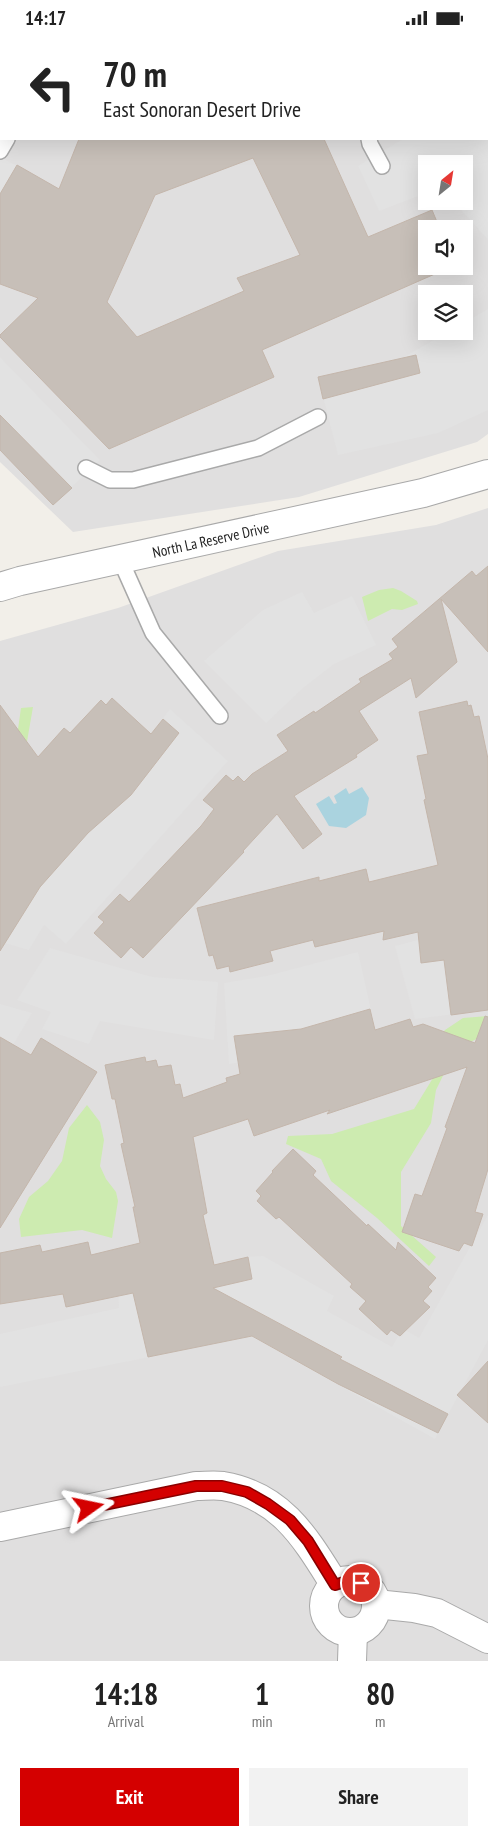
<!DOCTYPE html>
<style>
body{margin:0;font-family:"PT Sans Narrow",sans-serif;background:#f2f2f2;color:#222;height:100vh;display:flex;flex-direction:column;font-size:19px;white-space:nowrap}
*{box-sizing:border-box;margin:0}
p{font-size:16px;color:#767676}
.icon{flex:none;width:28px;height:28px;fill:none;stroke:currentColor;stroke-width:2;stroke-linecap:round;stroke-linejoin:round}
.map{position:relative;height:1626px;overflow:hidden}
.drawer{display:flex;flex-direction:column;background:#fff;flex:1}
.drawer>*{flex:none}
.hud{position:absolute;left:0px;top:0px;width:489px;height:105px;box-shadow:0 5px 20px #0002;background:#fff;color:#222;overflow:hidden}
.needle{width:32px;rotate:30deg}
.fabs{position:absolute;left:418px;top:120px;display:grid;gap:10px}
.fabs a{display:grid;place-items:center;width:55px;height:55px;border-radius:0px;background:#fff;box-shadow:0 5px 20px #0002;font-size:25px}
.pin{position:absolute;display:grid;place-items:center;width:42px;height:42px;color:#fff;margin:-21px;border:2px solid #fff;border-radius:50%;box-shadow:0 1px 5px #0007}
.me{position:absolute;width:55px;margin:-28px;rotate:78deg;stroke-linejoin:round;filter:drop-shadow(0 0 4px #0008)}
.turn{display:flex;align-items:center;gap:18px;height:105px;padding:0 20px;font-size:22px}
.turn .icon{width:65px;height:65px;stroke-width:2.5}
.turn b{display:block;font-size:35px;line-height:42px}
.eta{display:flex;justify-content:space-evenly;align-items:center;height:85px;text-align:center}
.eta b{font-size:30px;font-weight:700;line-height:35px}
.button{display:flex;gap:10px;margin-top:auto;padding:10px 20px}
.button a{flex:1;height:58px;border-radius:0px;background:#d40000;color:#fff;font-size:20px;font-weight:700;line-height:58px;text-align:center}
.button a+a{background:#f2f2f2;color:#222}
.status{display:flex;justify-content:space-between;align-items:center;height:35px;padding:0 25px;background:#fff;direction:ltr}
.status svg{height:14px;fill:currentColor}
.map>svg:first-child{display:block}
</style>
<div class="status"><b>14:17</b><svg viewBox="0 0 49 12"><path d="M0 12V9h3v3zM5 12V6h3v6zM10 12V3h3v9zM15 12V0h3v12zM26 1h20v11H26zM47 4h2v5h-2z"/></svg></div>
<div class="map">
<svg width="488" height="1626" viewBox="0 0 488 1626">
<rect width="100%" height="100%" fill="#f2efe9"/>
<g fill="#e0dfdf" fill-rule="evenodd">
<path d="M 0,0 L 488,0 L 488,399 L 477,407 L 299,462 L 73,497 L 0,427 ZM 1,1 L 488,1 L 488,104 L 1,104 ZM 426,129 L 464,129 L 464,166 L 426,166 ZM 426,194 L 464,194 L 464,231 L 426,231 ZM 426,259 L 464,259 L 464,296 L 426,296 Z"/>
<polygon points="488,473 488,1626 0,1626 0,606 118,573 278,516 436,490"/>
</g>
<g fill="#cdebb0">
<polygon points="393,553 401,556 417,566 418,569 402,575 392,574 368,586 362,562 379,555"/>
<polygon points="33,672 25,718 16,708 21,673"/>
<polygon points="488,981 488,1002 478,1003 455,1016 436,1055 431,1088 401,1137 401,1191 436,1222 429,1231 377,1183 331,1146 321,1124 286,1109 288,1101 332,1099 414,1074 433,1043 437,1006 445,995 463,983"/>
<polygon points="87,1070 100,1087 104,1105 100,1131 106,1144 116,1157 118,1166 112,1203 82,1195 21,1202 19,1184 29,1162 48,1146 62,1126 69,1093"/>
</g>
<g fill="#e2e2e2">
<polygon points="488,68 488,205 453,166 464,166 464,129 426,129 426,158 379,176 358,131 403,104 488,104"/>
<polygon points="0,122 40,143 0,214"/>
<polygon points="488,274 488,375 438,398 338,420 318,342 402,323 450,296 464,296 464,288"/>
<polygon points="0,322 100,425 53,470 0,415"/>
<polygon points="302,557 314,578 352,561 376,610 334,629 304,652 266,688 204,626 263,575"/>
<polygon points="170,674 228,726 66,909 44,890 29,915 5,908 0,868 120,738"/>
<polygon points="488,896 488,975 415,984 395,911 422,904"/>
<polygon points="50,913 152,942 218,947 214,1005 100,986 89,1009 42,994 51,977 17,965"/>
<polygon points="358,917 376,998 307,1016 229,1029 224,948 267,941"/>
<polygon points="0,969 32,978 0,1032"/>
<polygon points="488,1180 488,1305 435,1404 249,1300 249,1302 0,1352 0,1299 119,1273 118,1250 248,1222 263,1221 334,1261 327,1276 392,1312 399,1300 402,1302 405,1295 419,1303"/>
</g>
<polygon fill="#aad3df" points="362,752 369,763 366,780 346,793 329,791 316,769 329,761 334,769 337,768 334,761 346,753 349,759"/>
<g fill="#c7bfb8" stroke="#c4b6ab" fill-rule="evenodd">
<path d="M 79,104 L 324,104 L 368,202 L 432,175 L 440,194 L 426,194 L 426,231 L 453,231 L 262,315 L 274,342 L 109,414 L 0,302 L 0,300 L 38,263 L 0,249 L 0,159 L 17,130 L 59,154 ZM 253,123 L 300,220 L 237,243 L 244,256 L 137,302 L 107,267 L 155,160 Z"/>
<polygon points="416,320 420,338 323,364 318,342"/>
<polygon points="0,380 72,453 53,470 0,415"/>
<polygon points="488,531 488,617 441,564 457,627 416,663 411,643 359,676 378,705 356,720 357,722 294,761 322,799 303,814 277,779 243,816 244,817 143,923 131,912 121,923 94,898 104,887 98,882 120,859 129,867 201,791 214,774 203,765 226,740 233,746 238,741 244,747 252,739 288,716 277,700 314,676 315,678 361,647 359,644 393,624 389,619 398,612 392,604 472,536 476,541"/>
<polygon points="112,663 151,699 163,684 179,698 131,760 88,798 40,852 0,916 0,670 38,722 64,693 70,698 101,665 106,670"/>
<polygon points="467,666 468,671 471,670 474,682 479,681 488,724 488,975 451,980 444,925 421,928 418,897 383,905 384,896 315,912 313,905 270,916 273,926 230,937 229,931 217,934 213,920 209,921 197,873 319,842 319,846 366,834 369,847 438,830 424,765 426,764 417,721 428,719 419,677"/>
<polygon points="370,974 375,995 410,984 413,992 423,989 475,1008 485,981 488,982 488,1134 475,1177 483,1179 472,1211 464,1208 459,1216 402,1197 415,1159 422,1161 447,1093 445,1092 467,1032 327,1079 330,1075 254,1101 248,1084 193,1102 207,1178 203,1180 214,1230 248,1222 252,1244 213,1253 342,1322 340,1324 448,1379 438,1398 338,1349 252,1301 148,1322 133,1258 66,1272 63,1259 0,1269 0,1218 40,1210 42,1217 88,1207 91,1220 140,1208 133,1172 135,1172 121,1109 124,1108 115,1064 112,1064 105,1030 145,1022 146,1027 156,1025 158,1032 171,1030 175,1050 180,1049 183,1063 227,1047 226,1043 240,1039 234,1001 301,994"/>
<polygon points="0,1002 31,1020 41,1003 97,1037 0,1193"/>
<polygon points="293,1114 316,1136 313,1140 367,1191 368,1189 396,1215 398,1207 436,1243 428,1252 432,1256 423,1266 430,1272 400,1301 391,1295 387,1300 359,1274 366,1266 350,1252 352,1249 279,1182 276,1184 257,1166 261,1161 256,1156 273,1137 272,1136"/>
<polygon points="488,1326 488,1388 457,1360"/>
</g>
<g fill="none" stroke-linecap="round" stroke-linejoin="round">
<defs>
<g id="service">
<polyline points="68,1 69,0"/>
<polyline points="369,104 370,109 382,131"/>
<polyline points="0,116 7,104"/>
<polyline points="86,433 110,445 133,445 258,413 318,382"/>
<polyline points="120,524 153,598 220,681"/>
</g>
<g id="minor">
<path d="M 0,1492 L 196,1451 C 205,1451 214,1450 223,1451 C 282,1461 306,1504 335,1550"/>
<circle cx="350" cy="1571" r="26"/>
<polyline points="376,1569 414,1573 437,1578 488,1604"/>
<polyline points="352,1626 353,1597"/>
</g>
<g id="tertiary">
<path id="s1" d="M 0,552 L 20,546 L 423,458 L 488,439"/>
</g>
</defs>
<use href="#service" stroke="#a9a9a9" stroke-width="18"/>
<use href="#minor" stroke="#a9a9a9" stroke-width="30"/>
<use href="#tertiary" stroke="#a9a9a9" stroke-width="30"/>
<use href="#service" stroke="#fff" stroke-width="15"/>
<use href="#minor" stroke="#fff" stroke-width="28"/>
<use href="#tertiary" stroke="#fff" stroke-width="28"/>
</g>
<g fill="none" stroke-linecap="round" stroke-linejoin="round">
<defs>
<polyline id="route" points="89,1473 196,1451 222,1451 247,1457 268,1469 290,1485 308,1506 335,1550 347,1546 361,1548"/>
</defs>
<use href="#route" stroke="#8a0000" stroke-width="12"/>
<use href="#route" stroke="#d40000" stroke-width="9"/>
</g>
<g text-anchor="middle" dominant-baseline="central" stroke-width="4" stroke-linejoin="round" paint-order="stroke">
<g font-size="15" fill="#222" stroke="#fff">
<text stroke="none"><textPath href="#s1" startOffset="216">North La Reserve Drive</textPath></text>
</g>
</g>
</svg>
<div class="fabs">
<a><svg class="needle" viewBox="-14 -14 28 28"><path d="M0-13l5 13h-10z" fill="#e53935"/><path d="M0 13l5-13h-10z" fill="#767676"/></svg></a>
<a><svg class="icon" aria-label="sound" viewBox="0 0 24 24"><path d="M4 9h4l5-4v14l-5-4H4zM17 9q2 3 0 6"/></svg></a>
<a><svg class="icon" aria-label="layers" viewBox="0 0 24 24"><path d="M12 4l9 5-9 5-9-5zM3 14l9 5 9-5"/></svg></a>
</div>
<div class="pin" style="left:361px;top:1548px;background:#d93025"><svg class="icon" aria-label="arrive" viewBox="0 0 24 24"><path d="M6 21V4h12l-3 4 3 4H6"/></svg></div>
<svg class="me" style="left:89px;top:1473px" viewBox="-20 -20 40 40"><path d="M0-17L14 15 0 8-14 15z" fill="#d40000" stroke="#fff" stroke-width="4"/></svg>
<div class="hud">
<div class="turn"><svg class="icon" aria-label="left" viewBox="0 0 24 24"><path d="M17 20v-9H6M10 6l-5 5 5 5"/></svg><div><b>70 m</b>East Sonoran Desert Drive</div></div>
</div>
</div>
<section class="drawer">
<div class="eta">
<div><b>14:18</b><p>Arrival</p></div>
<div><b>1</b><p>min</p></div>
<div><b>80</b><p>m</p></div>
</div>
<div class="button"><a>Exit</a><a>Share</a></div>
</section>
